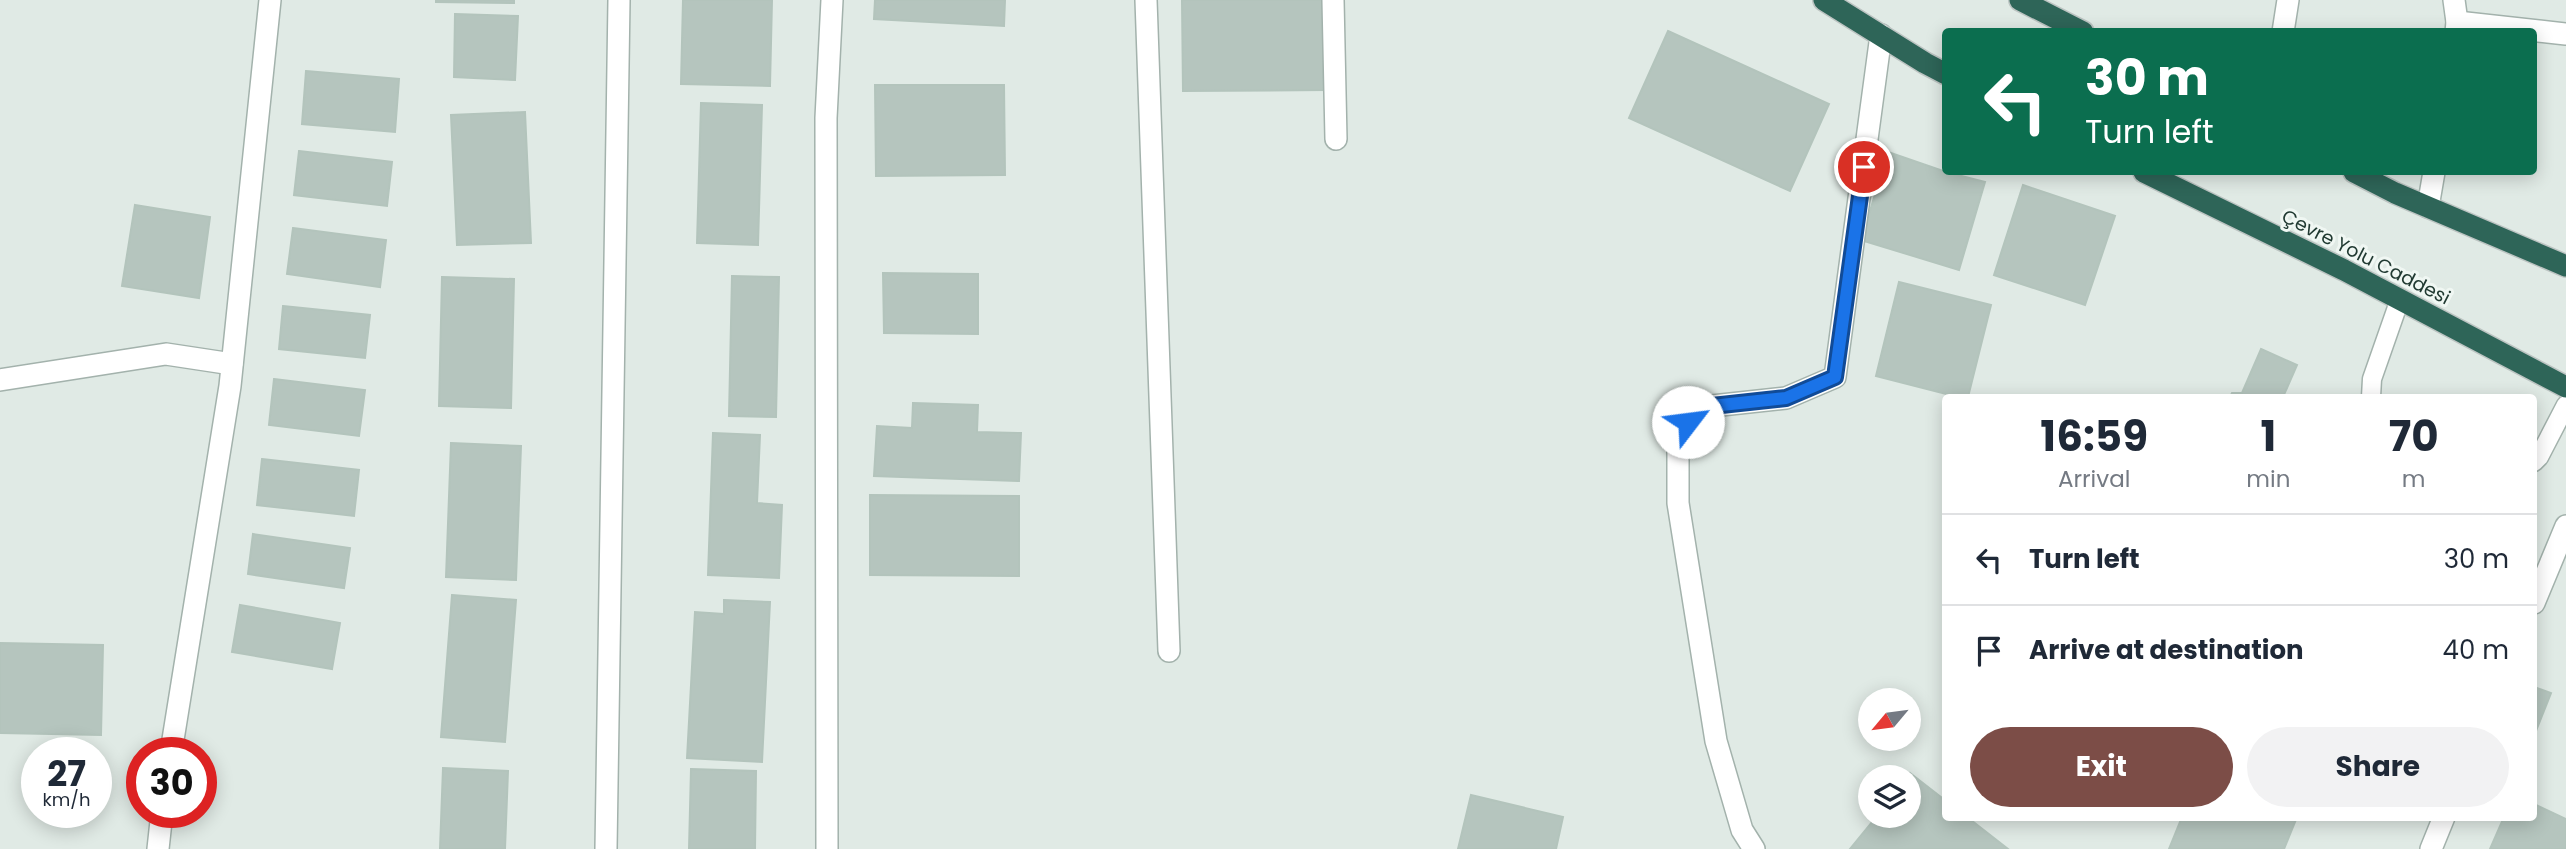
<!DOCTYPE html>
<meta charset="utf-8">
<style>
body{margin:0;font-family:Poppins,sans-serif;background:#f2f2f3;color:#1f2937;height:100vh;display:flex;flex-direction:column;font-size:26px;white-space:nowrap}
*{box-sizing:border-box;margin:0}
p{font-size:23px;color:#747a83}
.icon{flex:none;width:38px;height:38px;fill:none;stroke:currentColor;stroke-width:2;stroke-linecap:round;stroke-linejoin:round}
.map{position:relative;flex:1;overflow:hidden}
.side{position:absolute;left:1942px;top:394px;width:595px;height:427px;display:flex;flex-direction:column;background:#fff;border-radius:7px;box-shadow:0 4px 18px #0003}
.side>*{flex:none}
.hud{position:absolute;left:1942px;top:28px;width:595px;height:147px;border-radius:7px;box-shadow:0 4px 18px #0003;background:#0b6e4f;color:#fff;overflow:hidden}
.needle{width:46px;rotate:241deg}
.fabs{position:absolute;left:1858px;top:688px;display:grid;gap:14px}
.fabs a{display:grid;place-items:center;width:63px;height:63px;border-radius:50%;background:#fff;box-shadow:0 4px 18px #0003;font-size:35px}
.speed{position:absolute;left:21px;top:737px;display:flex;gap:14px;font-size:35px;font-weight:700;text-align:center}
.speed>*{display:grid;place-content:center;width:91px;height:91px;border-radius:50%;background:#fff;box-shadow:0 4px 18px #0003;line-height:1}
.speed small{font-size:18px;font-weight:400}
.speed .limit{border:10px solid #d22;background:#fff;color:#111}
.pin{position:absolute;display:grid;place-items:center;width:60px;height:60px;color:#fff;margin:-30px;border:4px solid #fff;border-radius:50%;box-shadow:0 2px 7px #0007}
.me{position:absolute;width:77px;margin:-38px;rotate:60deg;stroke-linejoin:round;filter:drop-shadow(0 0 5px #0008)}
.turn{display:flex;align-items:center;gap:24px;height:147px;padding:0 28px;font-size:32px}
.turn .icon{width:91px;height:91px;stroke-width:2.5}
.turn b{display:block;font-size:49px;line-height:60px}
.eta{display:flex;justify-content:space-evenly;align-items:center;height:119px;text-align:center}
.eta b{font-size:42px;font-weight:700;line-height:49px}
.primary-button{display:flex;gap:14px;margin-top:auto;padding:14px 28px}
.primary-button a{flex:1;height:80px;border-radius:42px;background:#7c4d47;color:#fff;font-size:28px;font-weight:700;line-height:80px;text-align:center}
.primary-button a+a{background:#f2f2f3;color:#1f2937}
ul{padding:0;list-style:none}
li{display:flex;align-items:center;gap:21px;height:91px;padding:0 28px;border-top:2px solid #e0e1e3}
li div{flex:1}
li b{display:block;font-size:26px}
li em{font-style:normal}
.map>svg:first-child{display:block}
</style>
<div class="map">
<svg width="2566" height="849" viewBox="0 0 2566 849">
<rect width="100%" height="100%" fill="#e0eae5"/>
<g fill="#b5c5be" stroke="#b3c4bc" stroke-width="2">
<polygon points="436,0 514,0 514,3 436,2"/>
<polygon points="683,0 772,0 770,86 681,84"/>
<polygon points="875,0 1005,0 1004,26 874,19"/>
<polygon points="1182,0 1325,0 1326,90 1183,91"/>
<polygon points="455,14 518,16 515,80 454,77"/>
<polygon points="1668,31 1829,104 1790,191 1629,118"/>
<polygon points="306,71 399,79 395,132 302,124"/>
<polygon points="875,85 1004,85 1005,175 876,176"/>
<polygon points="701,103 762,105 758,245 697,243"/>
<polygon points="525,112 531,243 457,245 451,115"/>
<polygon points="299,151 392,162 387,206 294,195"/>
<polygon points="1888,152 1946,172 1985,182 1959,270 1861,240"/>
<polygon points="2023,185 2115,216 2085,305 1994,275"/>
<polygon points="135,205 210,217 199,298 122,286"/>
<polygon points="293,228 386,240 380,287 287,274"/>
<polygon points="883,273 978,274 978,334 884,333"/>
<polygon points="732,276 779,277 776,417 729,416"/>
<polygon points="442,277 514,279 511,408 439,406"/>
<polygon points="1899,282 1991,305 1968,397 1958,397 1876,376"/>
<polygon points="283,306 370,315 365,358 279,349"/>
<polygon points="2261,349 2297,365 2283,397 2230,397 2232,393 2242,393"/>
<polygon points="274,379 365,390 359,436 269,425"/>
<polygon points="913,403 978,405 977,432 1021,433 1019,481 874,476 877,426 912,428"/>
<polygon points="713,433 760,435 757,503 782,505 779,578 708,575"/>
<polygon points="451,443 521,446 516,580 446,577"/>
<polygon points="262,459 359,470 354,516 257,505"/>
<polygon points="870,495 1019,496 1019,576 870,575"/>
<polygon points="253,534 350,548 344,588 248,574"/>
<polygon points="452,595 516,600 505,742 441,737"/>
<polygon points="724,600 770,602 762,762 687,758 695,612 724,614"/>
<polygon points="240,605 340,623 332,669 232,652"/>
<polygon points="0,643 103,645 101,735 0,733"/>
<polygon points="2534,687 2551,693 2534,736"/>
<polygon points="443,768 508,771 505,849 440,849"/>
<polygon points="691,769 756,771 755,849 689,849"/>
<polygon points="1910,773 1946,801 1946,817 1967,817 2008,849 1850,849 1877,816 1909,816 1909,777 1907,777"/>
<polygon points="1471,795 1563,817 1556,849 1458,849"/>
<polygon points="2534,804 2566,819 2566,849 2490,849 2504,817 2534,817"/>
<polygon points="2182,817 2297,817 2284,849 2169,849"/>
</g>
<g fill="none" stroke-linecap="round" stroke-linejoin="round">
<defs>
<g id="lane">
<polyline points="2371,397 2372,379 2400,299"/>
<polyline points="2534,462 2539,457 2566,405"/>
</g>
<g id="street">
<polyline points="1146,0 1169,651"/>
<polyline points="1333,0 1336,139"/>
<polyline points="2454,0 2457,22 2456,32"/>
<polyline points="2457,22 2566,34"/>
<polyline points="2283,32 2288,0"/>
<polyline points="2428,207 2434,172"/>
<polyline points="0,380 166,354 232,364"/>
<polyline points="2534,603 2566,526"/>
<polyline points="171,752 230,386 270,0"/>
<polyline points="158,849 162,812"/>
<polyline points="606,849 619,0"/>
<polyline points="827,849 826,118 832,0"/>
<polyline points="1754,849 1742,830 1716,741 1678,503 1678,443 1687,422 1712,406 1786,398 1835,377 1881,35"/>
<polyline points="2431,849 2444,817"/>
</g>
<g id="highway">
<polyline points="1824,0 1925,63 1946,74"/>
<polyline points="2020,0 2083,32"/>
<polyline points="2144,172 2344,270 2566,387"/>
<polyline points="2354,172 2395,193 2566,266"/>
</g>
</defs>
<use href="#lane" stroke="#a3b2ac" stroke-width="21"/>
<use href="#street" stroke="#a3b2ac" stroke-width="24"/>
<use href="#highway" stroke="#bcc4c2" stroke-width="24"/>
<use href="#lane" stroke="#fff" stroke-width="18"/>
<use href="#street" stroke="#fff" stroke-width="21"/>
<use href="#highway" stroke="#2e6558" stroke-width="21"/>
</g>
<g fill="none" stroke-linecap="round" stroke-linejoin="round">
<defs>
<polyline id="route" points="1688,422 1712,406 1786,398 1835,377 1864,167"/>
</defs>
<use href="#route" stroke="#114b97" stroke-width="18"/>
<use href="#route" stroke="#1a73e8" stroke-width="12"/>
</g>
<g text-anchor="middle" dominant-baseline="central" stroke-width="6" stroke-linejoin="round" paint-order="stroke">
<g font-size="19" fill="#213a32" stroke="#f0f7f3">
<text transform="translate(2366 257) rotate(27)">Çevre Yolu Caddesi</text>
</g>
</g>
</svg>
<div class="fabs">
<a><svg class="needle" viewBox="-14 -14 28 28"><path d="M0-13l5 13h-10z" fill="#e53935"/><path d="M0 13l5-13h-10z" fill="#747a83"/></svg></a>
<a><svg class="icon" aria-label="layers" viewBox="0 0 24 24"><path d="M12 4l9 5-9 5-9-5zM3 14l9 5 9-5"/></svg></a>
</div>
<div class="speed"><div>27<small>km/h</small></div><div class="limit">30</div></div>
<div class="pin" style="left:1864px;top:167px;background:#d93025"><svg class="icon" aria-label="arrive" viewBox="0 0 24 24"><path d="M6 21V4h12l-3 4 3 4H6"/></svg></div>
<svg class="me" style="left:1688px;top:422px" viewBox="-20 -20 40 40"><circle r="19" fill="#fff"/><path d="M0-13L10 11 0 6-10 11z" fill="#1a73e8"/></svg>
<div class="hud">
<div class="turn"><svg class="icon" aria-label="left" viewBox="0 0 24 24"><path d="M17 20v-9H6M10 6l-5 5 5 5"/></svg><div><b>30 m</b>Turn left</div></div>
</div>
<section class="side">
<div class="eta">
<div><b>16:59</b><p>Arrival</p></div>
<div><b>1</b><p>min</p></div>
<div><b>70</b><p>m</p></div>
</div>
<ul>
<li><svg class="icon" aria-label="left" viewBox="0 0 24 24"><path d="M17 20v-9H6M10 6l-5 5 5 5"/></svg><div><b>Turn left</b></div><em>30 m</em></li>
<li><svg class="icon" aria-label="arrive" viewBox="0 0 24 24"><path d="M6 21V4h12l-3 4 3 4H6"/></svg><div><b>Arrive at destination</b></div><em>40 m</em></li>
</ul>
<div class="primary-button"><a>Exit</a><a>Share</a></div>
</section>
</div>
